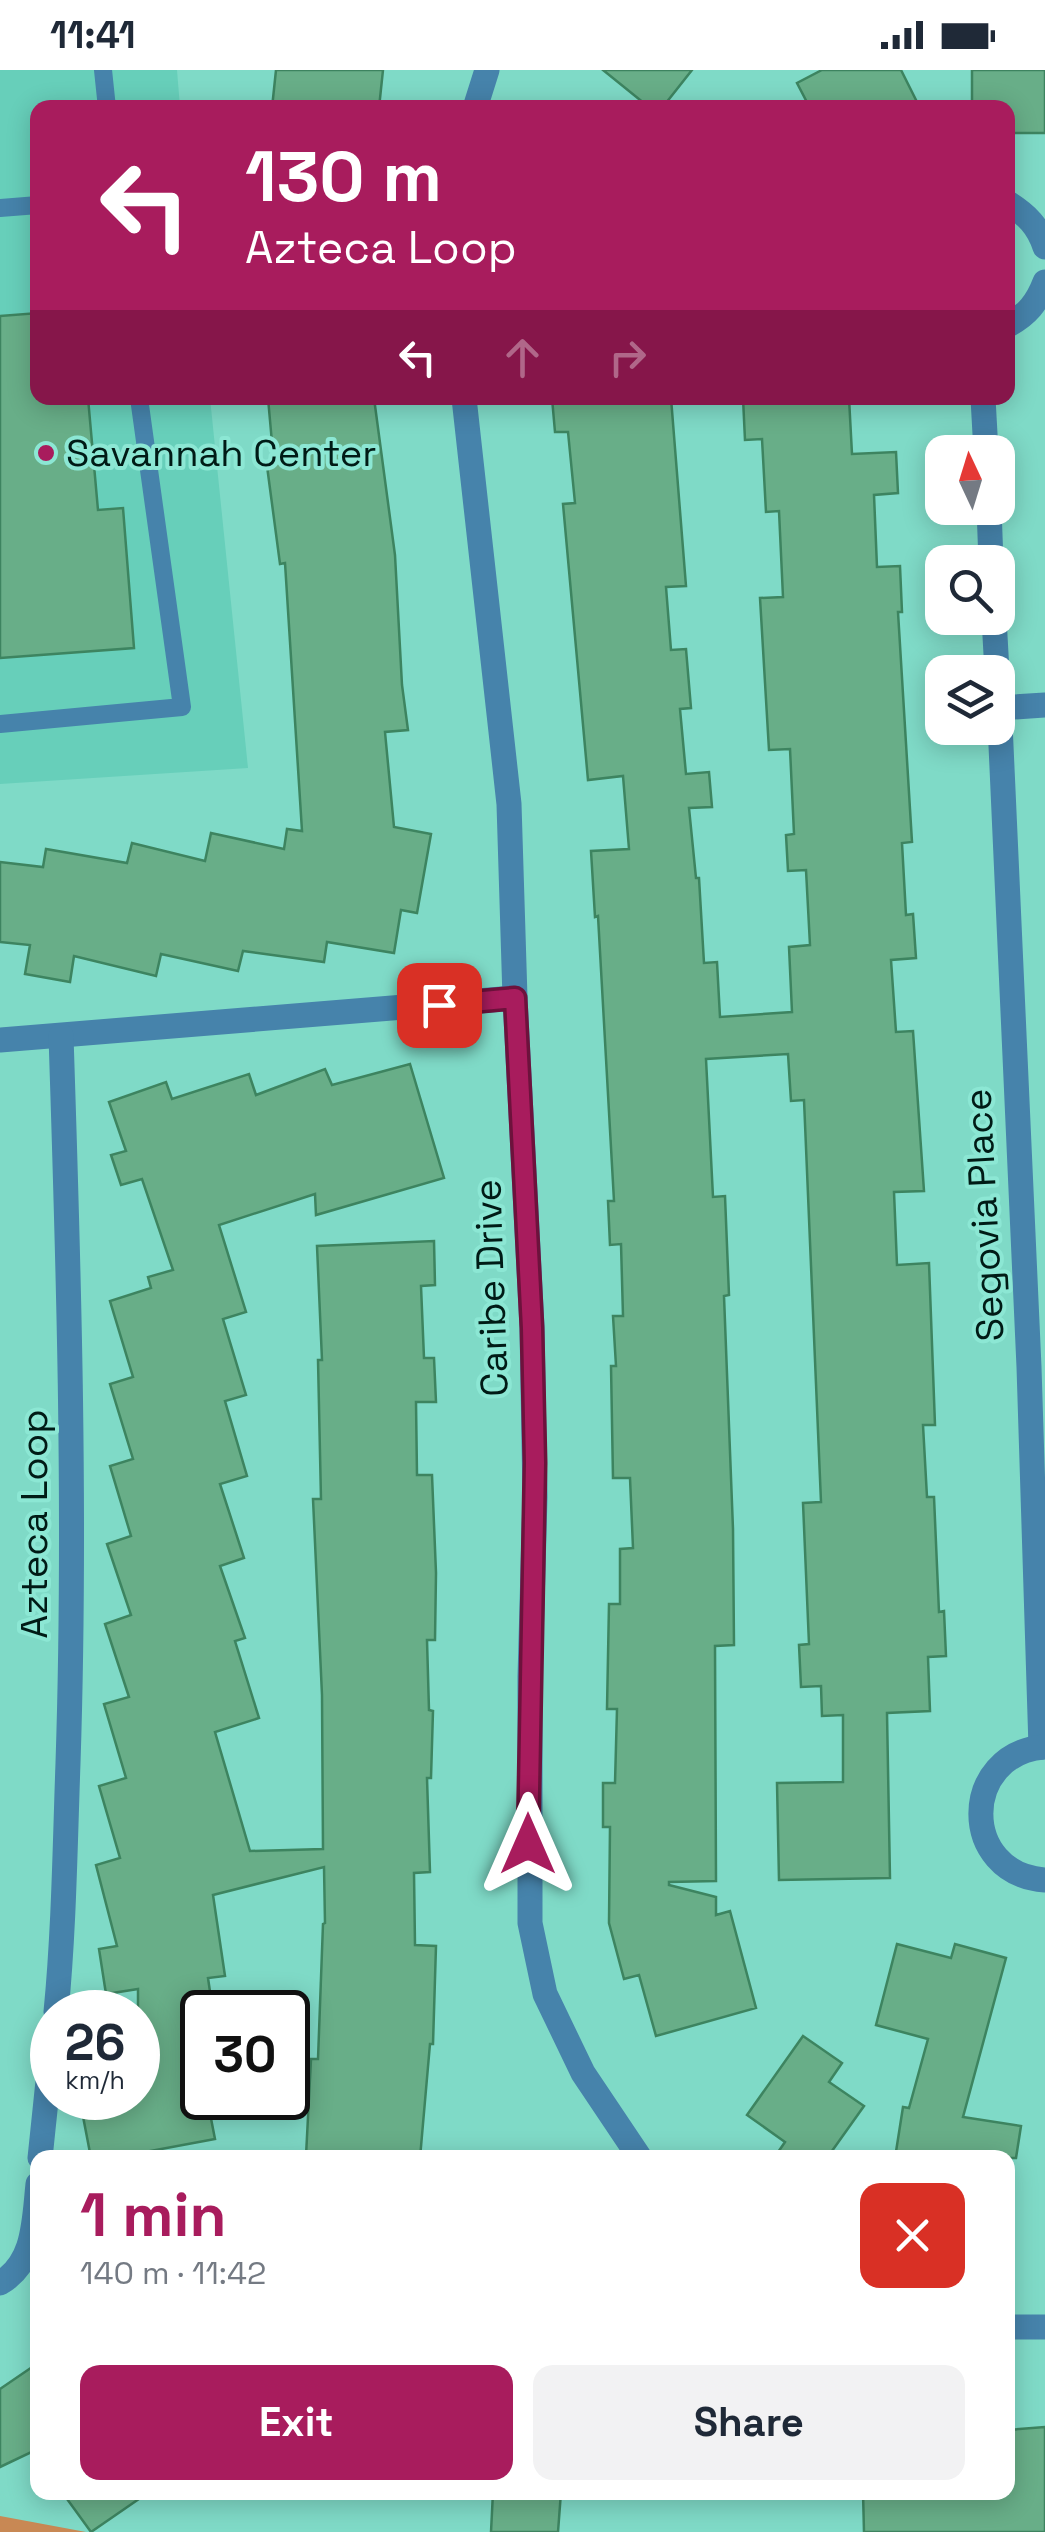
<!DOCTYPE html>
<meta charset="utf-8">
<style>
body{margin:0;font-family:"Space Grotesk",sans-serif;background:#f2f2f3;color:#1f2937;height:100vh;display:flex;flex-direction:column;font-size:38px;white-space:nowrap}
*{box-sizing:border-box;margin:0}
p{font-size:32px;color:#747a83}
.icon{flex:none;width:55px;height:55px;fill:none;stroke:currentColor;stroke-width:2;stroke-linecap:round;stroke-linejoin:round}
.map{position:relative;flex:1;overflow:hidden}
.details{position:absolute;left:30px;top:2080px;width:985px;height:350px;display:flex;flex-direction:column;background:#fff;border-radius:20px;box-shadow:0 5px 25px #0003}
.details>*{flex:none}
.guide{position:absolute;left:30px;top:30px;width:985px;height:305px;border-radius:20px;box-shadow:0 5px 25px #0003;background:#a81c5d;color:#fff;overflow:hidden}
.needle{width:65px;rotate:356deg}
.tools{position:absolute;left:925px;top:365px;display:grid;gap:20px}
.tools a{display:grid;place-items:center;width:90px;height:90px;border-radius:20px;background:#fff;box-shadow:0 5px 25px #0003;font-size:50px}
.speed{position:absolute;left:30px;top:1920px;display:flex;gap:20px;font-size:50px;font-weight:700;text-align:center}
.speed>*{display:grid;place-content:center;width:130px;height:130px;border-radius:50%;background:#fff;box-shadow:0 5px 25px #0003;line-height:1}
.speed small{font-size:25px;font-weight:400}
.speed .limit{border:5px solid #111;border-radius:15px;background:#fff;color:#111}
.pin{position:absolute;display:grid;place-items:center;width:85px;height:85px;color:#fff;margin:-42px;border-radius:20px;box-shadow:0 5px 15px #0006}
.me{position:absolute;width:110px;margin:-55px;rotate:0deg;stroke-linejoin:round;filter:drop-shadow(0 0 8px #0008)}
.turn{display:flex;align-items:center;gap:35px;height:210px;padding:0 50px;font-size:45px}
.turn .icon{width:130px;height:130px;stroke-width:2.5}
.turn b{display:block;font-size:70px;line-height:85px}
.lanes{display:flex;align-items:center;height:95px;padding:0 50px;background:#0003;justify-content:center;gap:50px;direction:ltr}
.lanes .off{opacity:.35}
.round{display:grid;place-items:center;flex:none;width:105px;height:105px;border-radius:20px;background:#f2f2f3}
.headline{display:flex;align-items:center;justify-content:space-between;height:170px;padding:0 50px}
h1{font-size:60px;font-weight:700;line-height:75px;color:#a81c5d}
.button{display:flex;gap:20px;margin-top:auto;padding:20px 50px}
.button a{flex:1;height:115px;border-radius:20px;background:#a81c5d;color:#fff;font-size:40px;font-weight:700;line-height:115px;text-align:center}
.button a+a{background:#f2f2f3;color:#1f2937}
.status{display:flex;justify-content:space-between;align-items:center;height:70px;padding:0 50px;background:#fff;direction:ltr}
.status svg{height:28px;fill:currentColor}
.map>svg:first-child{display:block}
</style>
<div class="status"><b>11:41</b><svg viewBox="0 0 49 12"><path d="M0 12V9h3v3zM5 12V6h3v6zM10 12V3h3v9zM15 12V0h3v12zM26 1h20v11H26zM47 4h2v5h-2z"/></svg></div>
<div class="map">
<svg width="1045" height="2462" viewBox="0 0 1045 2462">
<rect width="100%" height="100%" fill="#7fdac7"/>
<polygon fill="#67cfba" points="0,0 177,0 180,37 38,38 38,328 210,328 248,698 0,714"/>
<polygon fill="#c88854" points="0,2446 86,2462 0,2462"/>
<g fill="#68ae88" stroke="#3d8460" stroke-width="2.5">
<polygon points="276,0 383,0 379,38 272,38"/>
<polygon points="603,0 692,0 662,38 650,38"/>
<polygon points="822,0 901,0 920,38 810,38 797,13"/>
<polygon points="972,0 1045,0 1045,63 1008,63 1008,38 972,38"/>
<polygon points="38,243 38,328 88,328 98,440 123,438 134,578 0,588 0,246"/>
<polygon points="268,328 374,328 395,485 402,615 408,660 385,662 394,757 431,764 417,843 401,840 394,883 327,872 324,892 243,881 238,901 161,884 156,906 74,886 70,912 25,904 30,875 0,872 0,792 43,797 46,779 127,793 132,773 205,791 211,763 284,779 287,759 302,761 285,493 280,494 267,396 274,395"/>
<polygon points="552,328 671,328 686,516 666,517 671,580 686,579 691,638 680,639 686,704 709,702 712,737 689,738 696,808 699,808 704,893 717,892 720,947 792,942 789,877 810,875 806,800 788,801 786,765 794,764 790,679 769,680 760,528 783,527 779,441 766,442 762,369 745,370 743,328 849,328 852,384 896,382 898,423 874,425 877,497 900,496 902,542 898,542 912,772 902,773 906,845 913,844 916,888 891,890 896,962 913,961 924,1121 894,1122 897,1195 929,1193 935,1355 923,1355 927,1427 934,1427 939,1542 944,1541 946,1586 928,1587 930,1641 887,1643 890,1808 779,1810 777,1713 843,1712 843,1645 822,1646 821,1616 801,1617 799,1575 809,1574 803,1433 821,1432 804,1030 791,1031 788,984 706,989 713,1127 725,1126 729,1225 724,1226 733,1459 734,1575 715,1576 716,1811 669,1812 669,1815 716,1827 716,1845 730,1841 756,1938 656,1966 639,1905 624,1909 609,1853 610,1757 603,1757 603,1713 615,1713 617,1639 607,1639 609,1534 620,1534 620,1479 633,1478 630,1408 613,1408 611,1296 616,1296 613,1246 623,1246 621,1174 610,1175 608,1131 614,1131 598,846 595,847 591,781 629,779 623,706 588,710 563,434 575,433 568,362 555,362"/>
<polygon points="410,994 444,1108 316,1145 315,1124 219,1155 246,1242 223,1249 246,1325 225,1331 247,1406 220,1414 244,1488 220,1496 245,1568 235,1571 259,1648 215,1662 250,1781 323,1779 322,1625 313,1429 321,1429 318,1290 322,1290 317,1176 434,1171 435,1215 421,1216 424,1288 434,1288 436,1332 416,1332 417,1405 432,1405 436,1503 435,1570 427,1570 429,1640 433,1641 431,1708 427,1708 430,1802 414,1803 415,1875 436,1876 433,1974 430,1974 420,2088 306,2086 311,1989 318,1989 323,1854 325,1853 324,1797 213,1825 225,1906 208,1908 213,1942 202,1942 202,2028 207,2028 215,2069 113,2088 91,2088 81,2036 138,2028 138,1919 106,1924 99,1879 117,1876 96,1795 120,1788 99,1716 126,1708 104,1634 129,1627 105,1554 131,1545 107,1474 131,1466 110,1396 133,1389 110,1314 133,1307 110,1231 151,1218 148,1207 173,1200 142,1109 121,1115 111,1085 126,1081 109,1032 166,1012 172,1029 249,1004 256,1025 325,999 332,1015"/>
<polygon points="897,1874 951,1888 955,1874 1006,1888 963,2047 1021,2056 1016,2088 895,2088 903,2037 909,2038 928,1969 876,1955"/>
<polygon points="803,1966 842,1993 829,2012 864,2036 827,2088 774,2088 785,2072 747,2045"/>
<polygon points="38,2293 38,2379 0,2397 0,2319"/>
<polygon points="1045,2357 1045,2462 864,2462 863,2422 1008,2422 1008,2360"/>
<polygon points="62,2422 149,2422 91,2462"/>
<polygon points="493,2422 561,2422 558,2462 491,2462"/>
</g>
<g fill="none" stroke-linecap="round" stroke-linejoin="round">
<g stroke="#4683ab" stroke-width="18">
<polyline points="103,0 107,38"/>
<polyline points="0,138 38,135"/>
<polyline points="0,654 182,637 139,328"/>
</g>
<g stroke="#4683ab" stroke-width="25">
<polyline points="475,38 487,0"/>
<path d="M 1008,133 C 1027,145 1038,156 1045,177"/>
<path d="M 1008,255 C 1027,245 1037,233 1045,212"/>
<polyline points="464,328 509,734 515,928 532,1257 535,1427 530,1607 530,1853 545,1924 583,2003 640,2088"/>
<polyline points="983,328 986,382"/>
<polyline points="989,438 991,492"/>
<polyline points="994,548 997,602"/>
<polyline points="998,609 1029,1297 1041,1677"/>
<polyline points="999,638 1045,635"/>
<polyline points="0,970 515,928"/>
<path d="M 1045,1677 C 960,1683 959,1804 1045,1810"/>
<path d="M 56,1942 C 64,1860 65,1776 68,1693 C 76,1450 69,1208 61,966"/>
<polyline points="40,2088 52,1973"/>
<path d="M 0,2213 C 35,2193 34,2151 38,2114"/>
<polyline points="1008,2257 1045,2257"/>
</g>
</g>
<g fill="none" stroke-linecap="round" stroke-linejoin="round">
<defs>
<polyline id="route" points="439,935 515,928 532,1258 535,1393 528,1774"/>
</defs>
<use href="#route" stroke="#6d123c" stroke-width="25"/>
<use href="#route" stroke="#a81c5d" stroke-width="18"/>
</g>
<circle fill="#a81c5d" stroke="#8ce7d4" stroke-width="4" cx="46" cy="383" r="10"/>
<g text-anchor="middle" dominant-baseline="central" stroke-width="8" stroke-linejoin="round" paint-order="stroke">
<g font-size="38" fill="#001b16" stroke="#8ce7d4" text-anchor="start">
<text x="66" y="383">Savannah Center</text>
</g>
<g font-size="38" fill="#001b16" stroke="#8ce7d4">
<text transform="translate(984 1145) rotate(-93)">Segovia Place</text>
<text transform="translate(491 1218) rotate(-92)">Caribe Drive</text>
<text transform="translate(34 1454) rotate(-90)">Azteca Loop</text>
</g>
</g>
</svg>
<div class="tools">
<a><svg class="needle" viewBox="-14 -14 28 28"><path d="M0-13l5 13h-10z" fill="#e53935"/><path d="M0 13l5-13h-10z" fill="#747a83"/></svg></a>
<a><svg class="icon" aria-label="search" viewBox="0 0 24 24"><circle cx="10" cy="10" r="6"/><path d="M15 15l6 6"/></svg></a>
<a><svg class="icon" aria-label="layers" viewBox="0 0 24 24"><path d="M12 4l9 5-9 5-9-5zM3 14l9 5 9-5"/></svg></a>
</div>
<div class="speed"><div>26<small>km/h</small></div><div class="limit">30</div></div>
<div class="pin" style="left:439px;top:935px;background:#d93025"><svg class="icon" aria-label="arrive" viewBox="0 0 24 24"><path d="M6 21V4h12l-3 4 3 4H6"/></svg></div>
<svg class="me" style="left:528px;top:1774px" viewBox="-20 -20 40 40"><path d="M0-17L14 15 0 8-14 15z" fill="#a81c5d" stroke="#fff" stroke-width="4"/></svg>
<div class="guide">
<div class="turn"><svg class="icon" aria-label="left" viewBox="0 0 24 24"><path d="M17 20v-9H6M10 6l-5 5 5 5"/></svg><div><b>130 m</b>Azteca Loop</div></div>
<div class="lanes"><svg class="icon" aria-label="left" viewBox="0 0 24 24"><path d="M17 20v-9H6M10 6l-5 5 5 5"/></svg><svg class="icon off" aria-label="ahead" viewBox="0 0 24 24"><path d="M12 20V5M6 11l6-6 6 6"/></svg><svg class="icon off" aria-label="right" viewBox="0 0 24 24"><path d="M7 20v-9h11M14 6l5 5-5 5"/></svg></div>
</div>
<section class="details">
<div class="headline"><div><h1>1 min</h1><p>140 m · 11:42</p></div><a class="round" style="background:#d93025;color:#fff"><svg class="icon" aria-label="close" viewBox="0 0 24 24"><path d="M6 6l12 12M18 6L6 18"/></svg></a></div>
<div class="button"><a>Exit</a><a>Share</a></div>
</section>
</div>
